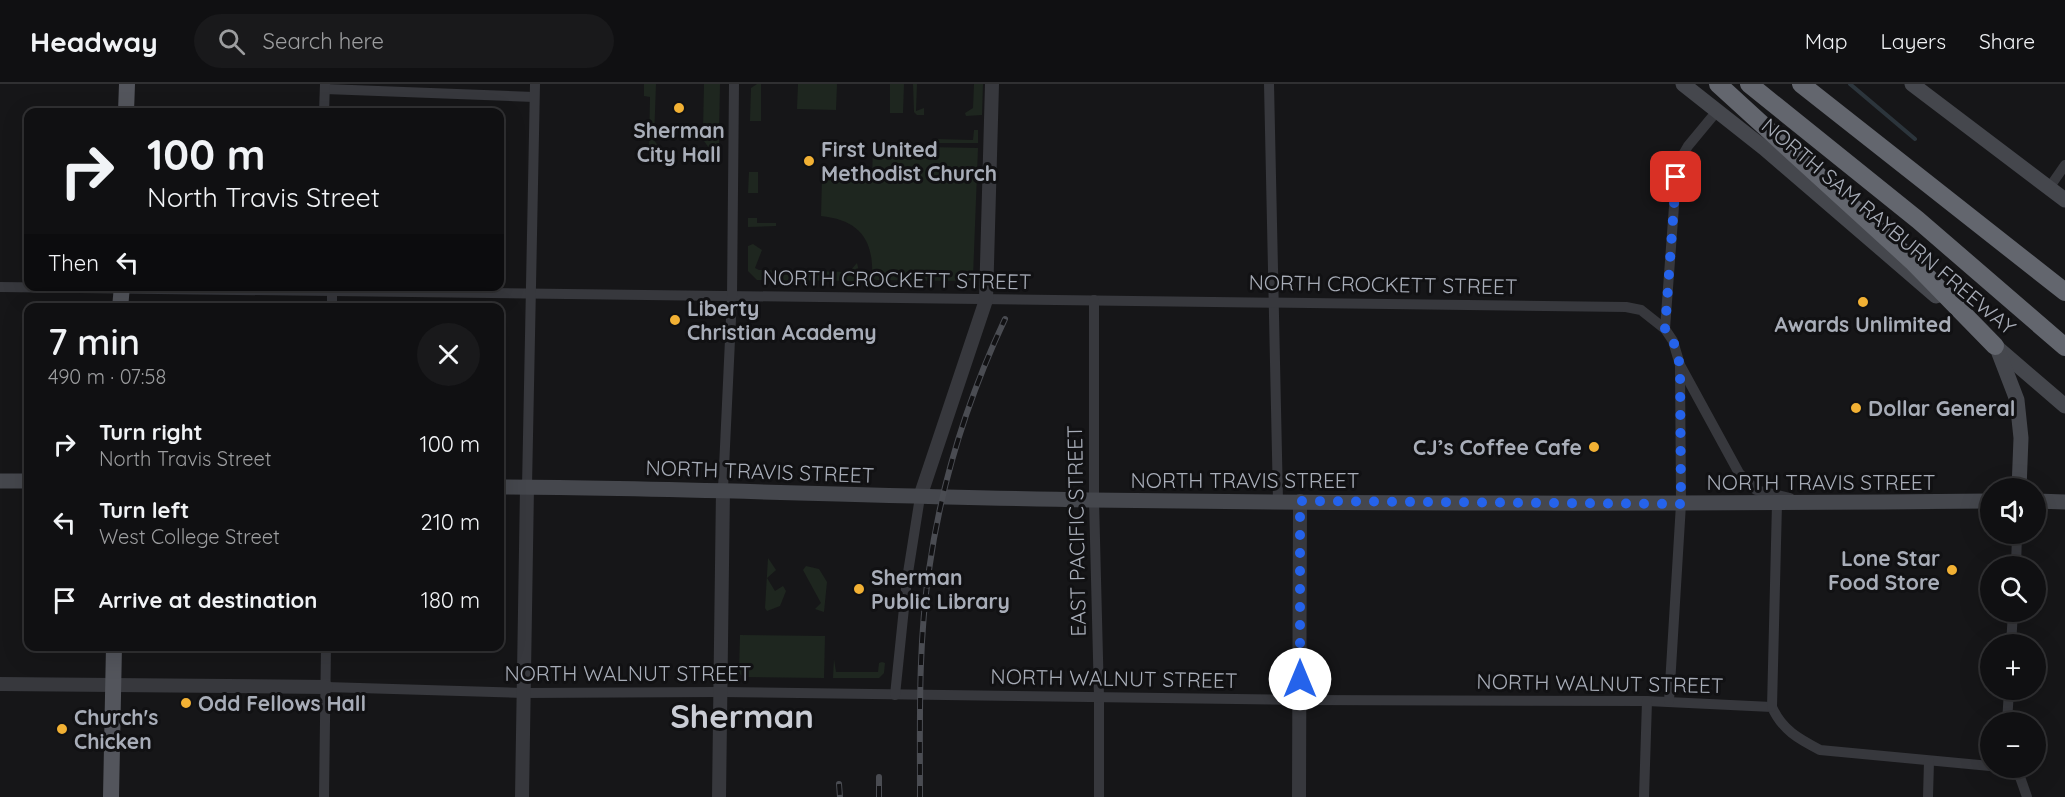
<!DOCTYPE html>
<meta charset="utf-8">
<style>
body{margin:0;font-family:Quicksand,sans-serif;background:#19191b;color:#f1f3f6;height:100vh;display:flex;flex-direction:column;font-size:22px;white-space:nowrap}
*{box-sizing:border-box;margin:0}
p{font-size:20px;color:#9c9d9f}
.icon{flex:none;width:33px;height:33px;fill:none;stroke:currentColor;stroke-width:2;stroke-linecap:round;stroke-linejoin:round}
.map{position:relative;flex:1;overflow:hidden}
.sheet{position:absolute;left:24px;top:219px;width:480px;height:348px;display:flex;flex-direction:column;background:#101012;border-radius:12px;box-shadow:0 6px 24px #0002,0 0 0 2px #303032}
.sheet>*{flex:none}
.hud{position:absolute;left:24px;top:24px;width:480px;height:183px;border-radius:12px;box-shadow:0 6px 24px #0002,0 0 0 2px #303032;background:#101012;color:#f1f3f6;overflow:hidden}
.buttons{position:absolute;left:1980px;top:394px;display:grid;gap:12px}
.buttons a{display:grid;place-items:center;width:66px;height:66px;border-radius:50%;background:#101012;box-shadow:0 6px 24px #0002,0 0 0 2px #303032;font-size:30px}
.pin{position:absolute;display:grid;place-items:center;width:51px;height:51px;color:#fff;margin:-26px;border-radius:12px;box-shadow:0 3px 9px #0006}
.me{position:absolute;width:66px;margin:-33px;rotate:0deg;stroke-linejoin:round;filter:drop-shadow(0 0 4px #0008)}
.turn{display:flex;align-items:center;gap:21px;height:126px;padding:0 24px;font-size:27px}
.turn .icon{width:78px;height:78px;stroke-width:2.5}
.turn b{display:block;font-size:42px;line-height:51px}
.then{display:flex;align-items:center;height:57px;padding:0 24px;background:#0003;gap:12px;font-size:22px}
.round{display:grid;place-items:center;flex:none;width:63px;height:63px;border-radius:32px;background:#19191b}
.head{display:flex;align-items:center;justify-content:space-between;height:102px;padding:0 24px}
h1{font-size:36px;font-weight:600;line-height:45px}
ul{padding:0;list-style:none}
li{display:flex;align-items:center;gap:18px;height:78px;padding:0 24px}
li div{flex:1}
li b{display:block;font-size:22px}
li em{font-style:normal}
header{display:flex;align-items:center;gap:36px;box-sizing:border-box;height:84px;padding:0 30px;background:#101012;border-bottom:2px solid #303032}
header strong{font-size:28px}
nav{display:flex;gap:33px;margin-inline-start:auto;font-size:21px}
.search{width:420px;height:54px;background:#19191b;display:flex;align-items:center;gap:15px;box-sizing:border-box;padding:0 21px;border-radius:33px;color:#9c9d9f;font-size:22px}
.map>svg:first-child{display:block}
</style>
<header>
<strong>Headway</strong>
<div class="search"><svg class="icon" aria-label="search" viewBox="0 0 24 24"><circle cx="10" cy="10" r="6"/><path d="M15 15l6 6"/></svg>Search here</div>
<nav><a>Map</a><a>Layers</a><a>Share</a></nav>
</header>
<div class="map">
<svg width="2065" height="713" viewBox="0 0 2065 713">
<rect width="100%" height="100%" fill="#161618"/>
<g fill="#1e261f">
<polygon points="644,0 656,0 654,56 660,65 649,64 650,13 644,12"/>
<polygon points="704,0 720,0 719,48 703,47"/>
<polygon points="757,0 761,0 761,37 750,37 751,4"/>
<polygon points="798,0 837,0 836,26 797,25"/>
<polygon points="890,0 904,0 903,29 890,29"/>
<polygon points="913,0 917,0 916,27 924,24 924,31 917,31 914,28"/>
<polygon points="974,0 983,0 982,31 966,32 965,29 973,24"/>
<polygon points="974,46 978,46 978,59 935,59 935,55 973,56"/>
<polygon points="706,51 719,51 719,66 709,64 704,57"/>
<path d="M 873,62 L 978,64 L 973,193 L 970,197 L 876,196 L 872,193 C 874,155 859,136 821,132 L 822,94 L 872,95 Z"/>
<polygon points="749,88 758,88 758,109 748,109"/>
<polygon points="748,134 757,134 757,139 776,139 776,142 748,143"/>
<polygon points="753,160 762,166 755,184 759,186 849,188 857,179 860,192 854,197 757,196 748,187 748,162"/>
<polygon points="768,474 776,486 767,494 775,507 783,502 786,507 780,522 767,527 765,524"/>
<polygon points="806,482 819,485 827,498 824,528 815,525 821,519 803,486"/>
<polygon points="740,551 825,552 824,594 743,593 739,589"/>
<polygon points="834,575 836,588 878,588 879,579 882,578 885,579 884,589 879,594 833,594"/>
</g>
<g fill="none" stroke-linecap="round" stroke-linejoin="round">
<polyline stroke="#2c353c" stroke-width="4" points="1850,0 1915,55"/>
<g stroke="#37383d" stroke-width="10">
<polyline points="1269,0 1278,417"/>
<polyline points="325,5 534,13"/>
<polyline points="324,28 325,0"/>
<polyline points="2049,104 2065,81"/>
<polyline points="0,203 1626,223 1641,226 1665,245"/>
<polyline points="1094,216 1094,416 1099,613 1099,713"/>
<polyline points="332,224 332,206"/>
<polyline points="1680,281 1739,389 1756,406 1790,414"/>
<polyline points="527,403 535,0"/>
<polyline points="723,405 732,213 734,0"/>
<polyline points="2016,483 2017,450"/>
<polyline points="2011,561 2013,528"/>
<path d="M 326,603 L 523,609 L 720,608 L 1300,616 L 1647,617 L 1772,623 C 1782,646 1799,655 1820,666 L 1990,682"/>
<polyline points="895,611 907,495 920,413"/>
<polyline points="1669,617 1681,420 1680,281 1673,257 1665,245 1677,81 1688,62 1717,27"/>
<polyline points="1772,623 1777,419"/>
<polyline points="2007,639 2009,606"/>
<polyline points="2006,684 2020,693 2027,713"/>
<polyline points="324,713 326,562"/>
<polyline points="1644,713 1647,617"/>
<polyline points="1928,713 1929,677"/>
</g>
<g stroke="#37383d" stroke-width="14">
<polyline points="920,413 986,216 992,0"/>
<polyline points="0,600 326,603"/>
<polyline points="522,713 527,403"/>
<polyline points="719,713 723,405"/>
<polyline points="1299,713 1300,417"/>
</g>
<g stroke="#45474d" stroke-width="15">
<polyline points="1683,0 1764,64 1936,212"/>
<polyline points="1912,0 2065,116"/>
<polyline points="1986,254 2065,322"/>
<polyline points="1997,264 2017,316 2021,354 2019,405"/>
<polyline points="0,397 28,397"/>
<path d="M 500,403 C 697,404 894,413 1091,416 C 1391,420 1691,420 1990,417"/>
<polyline points="2036,417 2065,418"/>
</g>
<g stroke="#53555c" stroke-width="16">
<polyline points="126,28 127,0"/>
<polyline points="120,224 122,202"/>
<polyline points="111,713 114,562"/>
</g>
<g stroke="#63666e" stroke-width="18">
<polyline points="1718,0 1912,177 1995,262"/>
<polyline points="1749,0 1918,136 2065,263"/>
<polyline points="1801,0 2065,208"/>
</g>
<defs>
<g id="rail">
<polyline points="839,700 840,713"/>
<polyline points="879,713 879,693"/>
<path d="M 920,713 C 920,638 918,561 929,486 C 941,399 968,314 1005,235"/>
</g>
</defs>
<use href="#rail" stroke="#4a4c52" stroke-width="6"/>
<use href="#rail" stroke="#111113" stroke-width="4" stroke-dasharray="11" stroke-linecap="butt"/>
</g>
<g fill="none" stroke-linecap="round" stroke-linejoin="round">
<polyline stroke="#2563eb" stroke-width="10" stroke-dasharray="0 18" points="1300,595 1300,417 1681,420 1680,281 1673,256 1665,245 1676,93"/>
</g>
<g fill="#f2b134" stroke="#111113" stroke-width="2">
<circle cx="679" cy="24" r="6"/>
<circle cx="809" cy="77" r="6"/>
<circle cx="1863" cy="218" r="6"/>
<circle cx="675" cy="236" r="6"/>
<circle cx="1856" cy="324" r="6"/>
<circle cx="1594" cy="363" r="6"/>
<circle cx="1952" cy="486" r="6"/>
<circle cx="859" cy="505" r="6"/>
<circle cx="186" cy="619" r="6"/>
<circle cx="62" cy="645" r="6"/>
</g>
<g text-anchor="middle" dominant-baseline="central" stroke-width="6" stroke-linejoin="round" paint-order="stroke">
<g font-size="21" font-weight="bold" fill="#a8adb8" stroke="#111113" text-anchor="start">
<text x="679" y="46" text-anchor="middle">Sherman<tspan x="679" dy="24">City Hall</tspan></text>
<text x="821" y="65">First United<tspan x="821" dy="24">Methodist Church</tspan></text>
<text x="687" y="224">Liberty<tspan x="687" dy="24">Christian Academy</tspan></text>
<text x="1863" y="240" text-anchor="middle">Awards Unlimited</text>
<text x="1868" y="324">Dollar General</text>
<text x="1582" y="363" text-anchor="end">CJ’s Coffee Cafe</text>
<text x="1940" y="474" text-anchor="end">Lone Star<tspan x="1940" dy="24">Food Store</tspan></text>
<text x="871" y="493">Sherman<tspan x="871" dy="24">Public Library</tspan></text>
<text x="198" y="619">Odd Fellows Hall</text>
<text x="74" y="633">Church's<tspan x="74" dy="24">Chicken</tspan></text>
</g>
<g font-size="21" fill="#a8adb8" stroke="#111113">
<text transform="translate(1889 142) rotate(40)">NORTH SAM RAYBURN FREEWAY</text>
<text transform="translate(897 195) rotate(1)">NORTH CROCKETT STREET</text>
<text transform="translate(1383 200) rotate(1)">NORTH CROCKETT STREET</text>
<text transform="translate(760 387) rotate(2)">NORTH TRAVIS STREET</text>
<text x="1245" y="396">NORTH TRAVIS STREET</text>
<text x="1821" y="398">NORTH TRAVIS STREET</text>
<text transform="translate(1076 447) rotate(-91)">EAST PACIFIC STREET</text>
<text x="628" y="589">NORTH WALNUT STREET</text>
<text transform="translate(1114 594) rotate(1)">NORTH WALNUT STREET</text>
<text transform="translate(1600 599) rotate(1)">NORTH WALNUT STREET</text>
</g>
<g font-size="33" font-weight="bold" fill="#c9ccd4" stroke="#111113">
<text x="742" y="631">Sherman</text>
</g>
</g>
</svg>
<div class="buttons">
<a><svg class="icon" aria-label="sound" viewBox="0 0 24 24"><path d="M4 9h4l5-4v14l-5-4H4zM17 9q2 3 0 6"/></svg></a>
<a><svg class="icon" aria-label="search" viewBox="0 0 24 24"><circle cx="10" cy="10" r="6"/><path d="M15 15l6 6"/></svg></a>
<a>+</a>
<a>−</a>
</div>
<div class="pin" style="left:1676px;top:93px;background:#d93025"><svg class="icon" aria-label="arrive" viewBox="0 0 24 24"><path d="M6 21V4h12l-3 4 3 4H6"/></svg></div>
<svg class="me" style="left:1300px;top:595px" viewBox="-20 -20 40 40"><circle r="19" fill="#fff"/><path d="M0-13L10 11 0 6-10 11z" fill="#2563eb"/></svg>
<div class="hud">
<div class="turn"><svg class="icon" aria-label="right" viewBox="0 0 24 24"><path d="M7 20v-9h11M14 6l5 5-5 5"/></svg><div><b>100 m</b>North Travis Street</div></div>
<div class="then">Then<svg class="icon" aria-label="left" viewBox="0 0 24 24"><path d="M17 20v-9H6M10 6l-5 5 5 5"/></svg></div>
</div>
<section class="sheet">
<div class="head"><div><h1>7 min</h1><p>490 m · 07:58</p></div><a class="round"><svg class="icon" aria-label="close" viewBox="0 0 24 24"><path d="M6 6l12 12M18 6L6 18"/></svg></a></div>
<ul>
<li><svg class="icon" aria-label="right" viewBox="0 0 24 24"><path d="M7 20v-9h11M14 6l5 5-5 5"/></svg><div><b>Turn right</b><p>North Travis Street</p></div><em>100 m</em></li>
<li><svg class="icon" aria-label="left" viewBox="0 0 24 24"><path d="M17 20v-9H6M10 6l-5 5 5 5"/></svg><div><b>Turn left</b><p>West College Street</p></div><em>210 m</em></li>
<li><svg class="icon" aria-label="arrive" viewBox="0 0 24 24"><path d="M6 21V4h12l-3 4 3 4H6"/></svg><div><b>Arrive at destination</b></div><em>180 m</em></li>
</ul>
</section>
</div>
